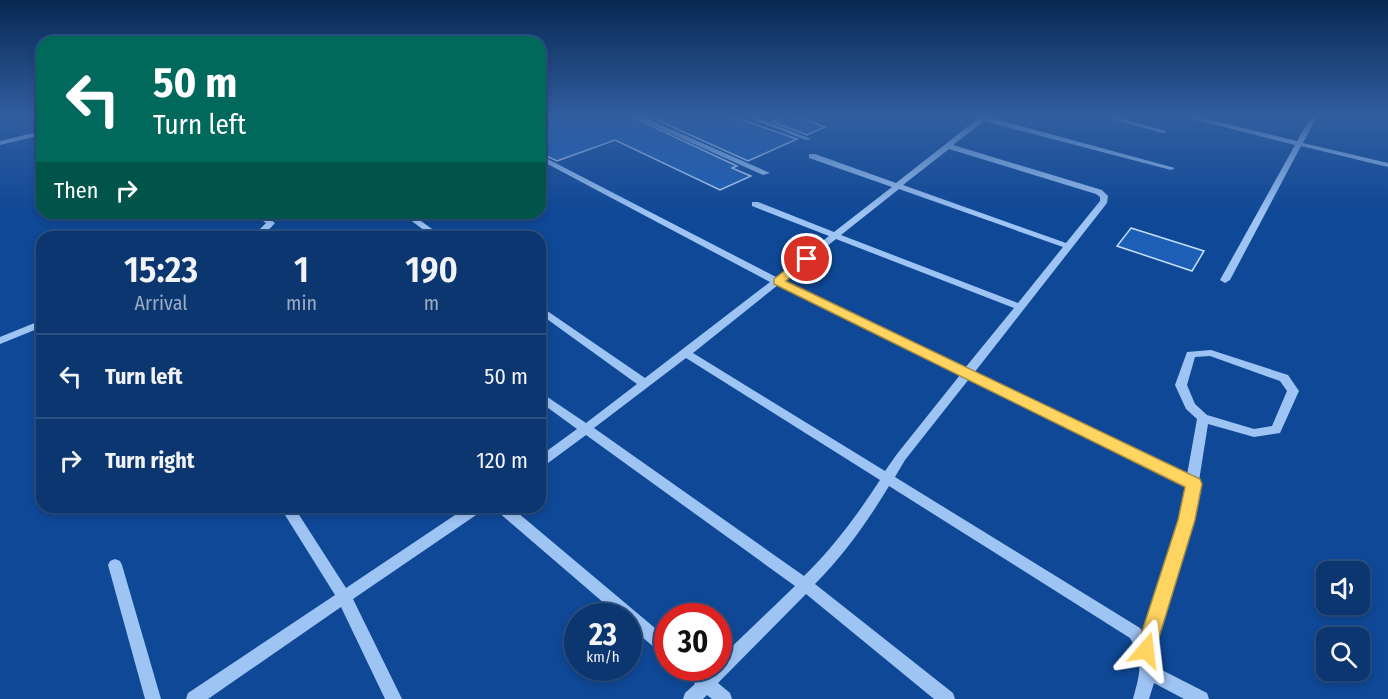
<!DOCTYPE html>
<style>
body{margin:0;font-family:"Fira Sans Condensed",sans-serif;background:#194178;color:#f1f3f6;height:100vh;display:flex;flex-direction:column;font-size:22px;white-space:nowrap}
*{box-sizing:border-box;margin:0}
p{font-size:20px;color:#9aabc3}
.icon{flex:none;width:33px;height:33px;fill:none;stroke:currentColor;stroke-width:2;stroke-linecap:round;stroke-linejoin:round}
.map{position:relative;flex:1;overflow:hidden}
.drawer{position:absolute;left:36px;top:231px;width:510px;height:282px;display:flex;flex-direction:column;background:#0b3670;border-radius:18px;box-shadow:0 3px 9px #0003,0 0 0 2px #2b5083}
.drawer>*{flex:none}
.top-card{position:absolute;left:36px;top:36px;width:510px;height:183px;border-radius:18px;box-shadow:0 3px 9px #0003,0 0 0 2px #2b5083;background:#00695c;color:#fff;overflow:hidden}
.controls{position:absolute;left:1316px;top:561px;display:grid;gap:12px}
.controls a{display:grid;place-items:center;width:54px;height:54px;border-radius:12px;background:#0b3670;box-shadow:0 3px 9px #0003,0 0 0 2px #2b5083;font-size:30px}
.speed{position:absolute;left:564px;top:603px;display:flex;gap:12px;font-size:30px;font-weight:700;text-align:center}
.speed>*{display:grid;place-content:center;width:78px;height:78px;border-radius:50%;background:#0b3670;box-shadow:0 3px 9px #0003,0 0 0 2px #2b5083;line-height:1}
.speed small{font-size:15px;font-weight:400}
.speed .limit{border:9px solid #d22;background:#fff;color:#111}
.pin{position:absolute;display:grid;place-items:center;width:51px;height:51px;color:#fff;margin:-26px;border:3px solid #fff;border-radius:50%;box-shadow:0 2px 6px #0007}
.me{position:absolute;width:66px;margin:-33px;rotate:17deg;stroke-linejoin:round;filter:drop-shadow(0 0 4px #0008)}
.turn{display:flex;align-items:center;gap:21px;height:126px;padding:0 18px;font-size:27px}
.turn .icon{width:78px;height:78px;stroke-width:2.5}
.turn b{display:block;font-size:42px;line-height:51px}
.then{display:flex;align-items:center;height:57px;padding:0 18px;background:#0003;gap:12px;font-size:22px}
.eta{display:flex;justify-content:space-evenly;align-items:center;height:102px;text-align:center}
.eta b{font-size:36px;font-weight:600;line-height:42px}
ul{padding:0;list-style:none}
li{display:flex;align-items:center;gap:18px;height:84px;padding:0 18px;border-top:2px solid #2b5083}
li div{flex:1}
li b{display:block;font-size:22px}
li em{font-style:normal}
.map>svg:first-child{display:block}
</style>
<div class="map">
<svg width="1388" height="699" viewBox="0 0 1388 699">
<rect width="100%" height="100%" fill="#0f4896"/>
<g fill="#1d5fb6" stroke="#c6dffe" stroke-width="1.5">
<polygon points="540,117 632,117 737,166 732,168 751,176 720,190 615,140 557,161 540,153"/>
<polygon points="650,117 734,117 797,139 748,161"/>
<polygon points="783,117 799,117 825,127 807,135 773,122"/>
<polygon points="1131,228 1204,251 1192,271 1117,246"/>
</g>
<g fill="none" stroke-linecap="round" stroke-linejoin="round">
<g fill="#9ec4f4" fill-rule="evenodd">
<polygon points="634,117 643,117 770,173 763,175"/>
<polygon points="746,117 756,117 811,139 806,140"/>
<path d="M 980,117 L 988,117 L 1175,168 L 1171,170 L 984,121 L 953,145 L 1102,190 L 1108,196 L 1107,203 L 974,373 L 1187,475 L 1197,419 L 1186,409 L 1175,385 L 1187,352 L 1211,350 L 1288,375 L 1299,391 L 1280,433 L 1254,437 L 1208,424 L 1199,481 L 1200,484 L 1198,488 L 1193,521 L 1153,651 L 1156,667 L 1207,693 L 1209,699 L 1184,699 L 1154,683 L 1149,699 L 1133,699 C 1140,673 1144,662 1130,638 L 889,486 C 868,521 844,555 815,584 L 953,693 L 955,699 L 934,699 L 806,594 L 718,683 L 730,693 L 732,699 L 712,699 L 707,695 L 703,699 L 683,699 L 685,693 L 695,684 L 683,673 L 681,668 L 700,668 L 706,673 L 711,668 L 718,668 L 718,660 L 795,586 L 586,435 L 544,466 L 540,468 L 540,456 L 577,429 L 540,402 L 540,392 L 586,423 L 637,384 L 540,314 L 540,306 L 645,378 L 770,282 L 540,160 L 540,155 L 776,277 L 829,236 L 752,206 L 752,202 L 758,202 L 834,232 L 892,187 L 809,158 L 809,154 L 815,154 L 896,183 ZM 949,149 L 1096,194 L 1100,197 L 1100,201 L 1066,243 L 903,185 ZM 899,189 L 1063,247 L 1018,303 L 841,235 ZM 836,239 L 1014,308 L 965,368 L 783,281 ZM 778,285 L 960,375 L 897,454 L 885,471 L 693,353 ZM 1210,356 L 1280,381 L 1287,391 L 1272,426 L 1254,429 L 1207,415 L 1195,404 L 1187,385 L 1195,357 ZM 686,358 L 880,480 C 858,514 833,548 804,576 L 594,428 ZM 969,379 L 1185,486 L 1179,521 L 1144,633 L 1140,628 L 895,477 L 905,460 Z"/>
<polygon points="1103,117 1116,117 1166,131 1163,133"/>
<polygon points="1185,117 1198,117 1297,141 1311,117 1317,117 1303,143 1388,163 1388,167 1301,146 1230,280 1225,283 1220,280 1295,145"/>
<polygon points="42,131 42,135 0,145 0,141"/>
<path d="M 251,213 L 261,213 L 275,223 C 266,234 258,237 244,237 L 260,229 L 266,223 Z"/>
<polygon points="401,213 410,213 443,237 433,237"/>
<polygon points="42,320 42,327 0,344 0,337"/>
<polygon points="280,507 294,507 346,588 467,507 484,507 482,511 353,599 402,699 385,699 341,607 208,699 186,699 188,693 335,595"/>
<polygon points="495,507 511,507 668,639 668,656 662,654 628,625 628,616 619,616 497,511"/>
<polygon points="115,559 120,561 122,565 161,699 145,699 108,565 110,561"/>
</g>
</g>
<linearGradient id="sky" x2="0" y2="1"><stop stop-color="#082852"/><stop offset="0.54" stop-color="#315ea0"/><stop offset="1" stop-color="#315ea0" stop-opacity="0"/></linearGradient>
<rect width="1388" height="215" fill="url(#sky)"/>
<polygon fill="#ffd461" stroke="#a68a3f" stroke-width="1.5" points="803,256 813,259 786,281 1200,479 1202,484 1195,520 1153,657 1146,660 1139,657 1136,650 1178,520 1185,487 774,284 774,279"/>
</svg>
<div class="controls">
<a><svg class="icon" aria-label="sound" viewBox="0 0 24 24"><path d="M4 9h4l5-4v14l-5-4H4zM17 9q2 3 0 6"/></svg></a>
<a><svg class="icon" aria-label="search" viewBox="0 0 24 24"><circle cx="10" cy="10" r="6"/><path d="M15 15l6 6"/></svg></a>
</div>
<div class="speed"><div>23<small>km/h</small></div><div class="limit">30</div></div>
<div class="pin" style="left:807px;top:259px;background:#d93025"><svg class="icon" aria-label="arrive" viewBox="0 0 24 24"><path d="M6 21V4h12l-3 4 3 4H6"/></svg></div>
<svg class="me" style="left:1146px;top:650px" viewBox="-20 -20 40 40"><path d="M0-17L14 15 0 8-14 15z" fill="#ffd461" stroke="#fff" stroke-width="4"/></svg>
<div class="top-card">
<div class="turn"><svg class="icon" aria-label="left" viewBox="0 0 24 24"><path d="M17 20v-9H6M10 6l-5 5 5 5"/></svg><div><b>50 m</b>Turn left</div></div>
<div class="then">Then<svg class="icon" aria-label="right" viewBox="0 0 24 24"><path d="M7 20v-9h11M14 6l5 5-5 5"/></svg></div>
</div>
<section class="drawer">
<div class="eta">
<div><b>15:23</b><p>Arrival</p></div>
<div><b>1</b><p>min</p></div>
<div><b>190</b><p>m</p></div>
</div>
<ul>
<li><svg class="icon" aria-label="left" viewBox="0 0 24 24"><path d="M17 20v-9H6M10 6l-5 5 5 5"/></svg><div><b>Turn left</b></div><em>50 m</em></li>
<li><svg class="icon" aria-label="right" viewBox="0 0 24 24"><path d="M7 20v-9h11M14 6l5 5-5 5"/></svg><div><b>Turn right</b></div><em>120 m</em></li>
</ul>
</section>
</div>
